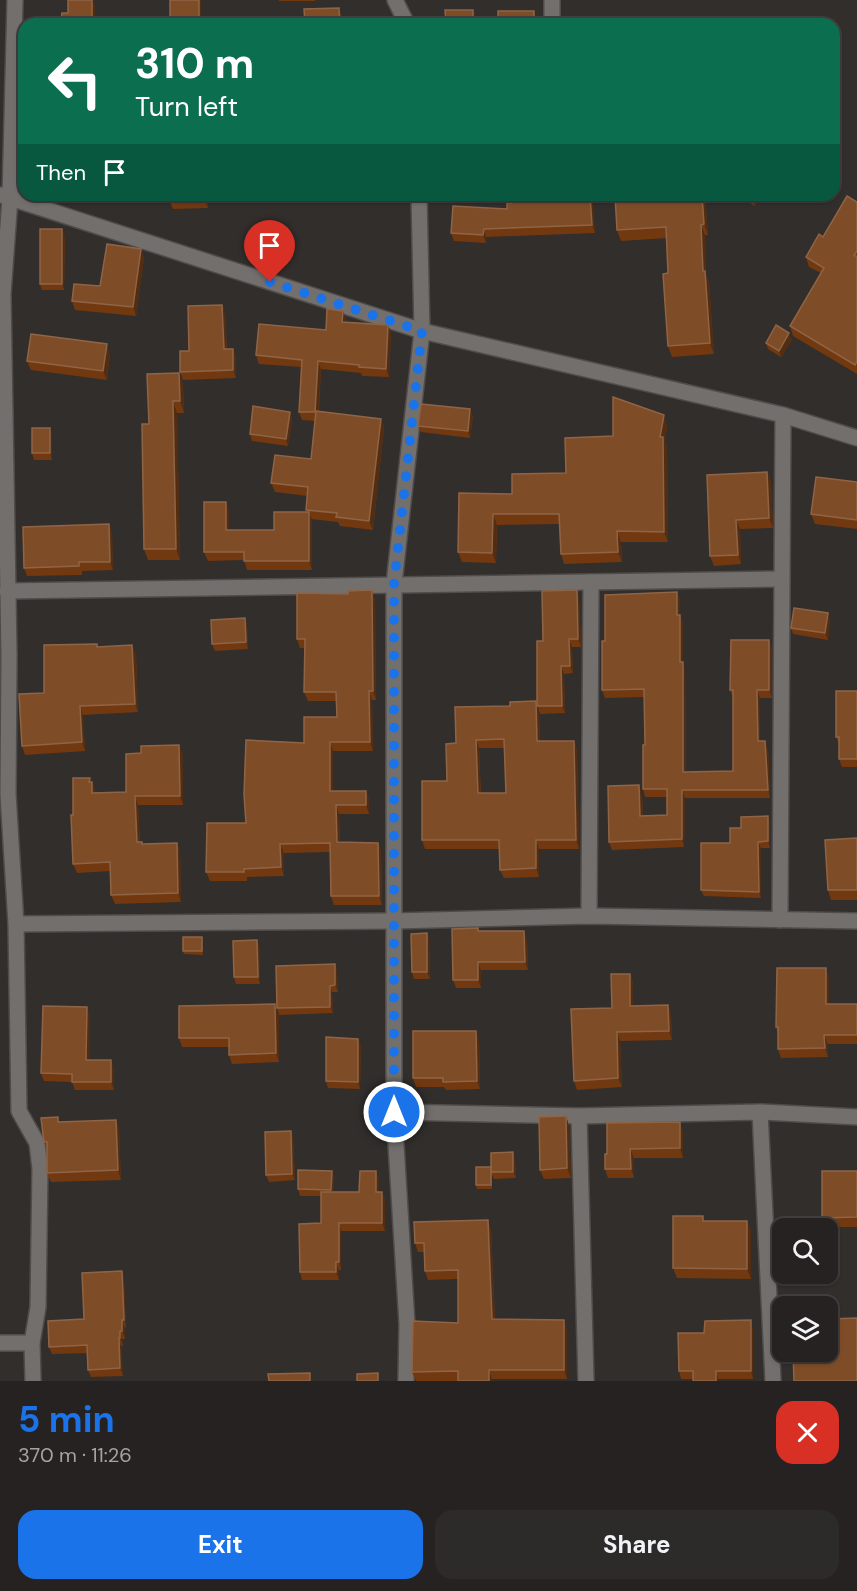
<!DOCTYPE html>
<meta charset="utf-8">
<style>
body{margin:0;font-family:"DM Sans",sans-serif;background:#2d2a2a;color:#f1f3f6;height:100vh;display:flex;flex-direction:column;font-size:22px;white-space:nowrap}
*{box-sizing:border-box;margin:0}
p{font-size:20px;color:#a3a4a5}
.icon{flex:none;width:33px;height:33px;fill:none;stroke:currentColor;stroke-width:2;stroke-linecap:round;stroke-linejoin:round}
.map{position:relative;height:1381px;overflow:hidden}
.details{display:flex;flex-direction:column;background:#252221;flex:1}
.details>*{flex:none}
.guide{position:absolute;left:18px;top:18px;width:822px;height:183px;border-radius:18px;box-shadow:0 2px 4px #0004,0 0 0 2px #423f3f;background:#0b6e4f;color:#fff;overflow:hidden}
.fabs{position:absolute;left:772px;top:1218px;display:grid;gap:12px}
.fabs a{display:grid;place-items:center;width:66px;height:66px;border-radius:12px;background:#252221;box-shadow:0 2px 4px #0004,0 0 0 2px #423f3f;font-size:30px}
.pin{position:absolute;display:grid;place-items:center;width:51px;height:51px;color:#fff;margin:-62px -26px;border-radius:50% 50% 50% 0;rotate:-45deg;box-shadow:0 0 6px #0007}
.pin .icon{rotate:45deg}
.me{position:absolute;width:66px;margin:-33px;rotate:0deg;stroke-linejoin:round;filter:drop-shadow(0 0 4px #0008)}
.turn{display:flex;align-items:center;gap:21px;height:126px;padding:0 18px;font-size:27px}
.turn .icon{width:78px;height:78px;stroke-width:2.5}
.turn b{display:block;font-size:42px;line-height:51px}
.then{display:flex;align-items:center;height:57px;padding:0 18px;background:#0003;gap:12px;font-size:22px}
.round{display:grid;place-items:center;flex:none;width:63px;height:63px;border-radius:18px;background:#2d2a2a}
.overview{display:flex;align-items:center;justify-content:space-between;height:102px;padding:0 18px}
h1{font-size:36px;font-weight:700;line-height:45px;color:#1a73e8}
.button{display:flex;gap:12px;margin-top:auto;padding:12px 18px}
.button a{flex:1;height:69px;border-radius:18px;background:#1a73e8;color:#fff;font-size:24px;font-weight:700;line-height:69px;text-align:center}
.button a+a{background:#2d2a2a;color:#f1f3f6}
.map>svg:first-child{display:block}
</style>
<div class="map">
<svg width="857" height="1381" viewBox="0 0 857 1381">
<rect width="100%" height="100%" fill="#312e2c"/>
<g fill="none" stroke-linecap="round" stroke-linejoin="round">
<defs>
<g id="minor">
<polyline points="15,0 10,198 3,294 9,655 8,794 16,924 19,1111 37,1143 40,1169 38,1307 32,1343 33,1381"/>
<polyline points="395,0 407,24"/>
<polyline points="552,24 552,0"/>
<polyline points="1,195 422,331 783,415 857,438"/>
<polyline points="7,591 781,579"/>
<polyline points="589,916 591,582"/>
<polyline points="780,920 783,415"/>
<polyline points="16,924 394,921 589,916 857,921"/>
<polyline points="394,1112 579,1116 760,1112 857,1117"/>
<polyline points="760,1112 773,1381"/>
<polyline points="579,1116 586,1381"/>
<polyline points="0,1343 32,1343"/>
<polyline points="406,1381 407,1324 394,1112 394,584 422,331 419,195"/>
</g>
</defs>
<use href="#minor" stroke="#4f4c4b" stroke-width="18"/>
<use href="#minor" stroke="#736f6d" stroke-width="15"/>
</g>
<g fill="#723911" fill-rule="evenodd">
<polygon points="170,0 201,0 201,24 172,24 170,19"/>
<rect x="279" y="0" width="36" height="1"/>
<polygon points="207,195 208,208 173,209 170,202"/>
<polygon points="275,195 335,195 334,203 277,200"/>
<polygon points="511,195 592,195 595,233 486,237 486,243 454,241 451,233 507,209 511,203"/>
<polygon points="705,195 708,235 705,235 706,275 709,282 714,354 672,357 668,346 668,273 667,238 621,241 617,230"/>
<polygon points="736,195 761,195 755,206"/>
<polygon points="857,202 857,374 793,336 790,326 821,273 809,267 806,257 823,237"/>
<polygon points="65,235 64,290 42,290 40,284"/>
<polygon points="141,249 144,258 136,316 75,310 72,301 100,286"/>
<polygon points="222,305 225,313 227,349 236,357 236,378 183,380 180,372 189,351"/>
<polygon points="346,319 346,322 388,325 391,333 389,377 362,376 361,373 321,369 319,411 381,419 384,428 373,530 340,526 338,522 311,519 312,570 247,570 244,560 208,561 204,552 229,510 229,530 274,530 307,512 306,510 308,496 275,492 271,483 311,459 315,421 302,420 299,412 301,367 259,364 256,355 326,330"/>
<polygon points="792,340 781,357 768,349 766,343"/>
<polygon points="110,354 107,380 31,370 27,361"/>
<polygon points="179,373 183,385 184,413 177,413 180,560 148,560 144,549 149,424"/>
<polygon points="290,412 292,419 288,446 252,441 250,434"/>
<polygon points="473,416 470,438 421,432 418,426"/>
<polygon points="667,425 665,442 667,447 668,542 621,542 622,562 564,564 561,554 560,524 497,525 496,563 462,562 458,552 512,494 566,473 613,436"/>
<polygon points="52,434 52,460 34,460 32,453"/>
<polygon points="767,472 771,482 773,528 740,529 741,564 714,566 710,556"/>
<polygon points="857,482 857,529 815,524 811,514"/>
<polygon points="109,524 112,533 113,570 82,571 82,575 27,576 24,568"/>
<polygon points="577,590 579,597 581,647 572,647 573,673 564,674 565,713 540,714 537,706"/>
<polygon points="677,592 680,600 680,615 683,623 683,663 685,669 686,772 733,771 733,697 730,690 772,648 772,698 760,698 760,741 768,749 770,798 685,798 684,847 612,850 609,842 642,793 643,816 667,815 667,797 645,797 643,789 645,745 645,697 605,698 602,690 605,641"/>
<polygon points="375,599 376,700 372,700 373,751 333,751 333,791 366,791 369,800 369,814 339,814 340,842 378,843 381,851 382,905 334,905 331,896 330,852 284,853 284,876 247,877 247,881 210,881 206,872 246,823 304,743 337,717 336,701 308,701 304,692 305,648 300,648 297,639"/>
<polygon points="828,613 830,619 828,640 793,634 791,628"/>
<polygon points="245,618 247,625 248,649 215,651 212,644"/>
<polygon points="97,647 136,653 138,712 83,715 85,751 25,755 22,746 44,693"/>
<polygon points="857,691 857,767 842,767 839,759 839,744 836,737"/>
<path d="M 536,701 L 539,710 L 540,741 L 574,741 L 577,750 L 579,849 L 539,849 L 539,877 L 504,878 L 500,870 L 500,849 L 425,849 L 422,840 L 447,781 L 456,743 L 510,706 ZM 479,748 L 505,748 L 506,793 L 481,793 Z"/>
<polygon points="183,754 183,805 138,805 140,842 143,844 177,843 180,852 181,902 115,904 111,895 110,871 77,873 73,864 73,815 90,778 95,790 95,793 126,792"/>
<polygon points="768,816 770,823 770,848 761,848 761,898 704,896 701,890 730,843 741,828"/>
<polygon points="857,838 857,900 831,900 828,890"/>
<polygon points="479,931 527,939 528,970 481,970 481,988 456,988 453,980"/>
<polygon points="427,933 429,940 430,979 414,979 412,972"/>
<polygon points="203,941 203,955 184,954 183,951"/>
<polygon points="260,947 260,984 236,984 234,977"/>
<polygon points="335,964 337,971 338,992 332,992 333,1013 279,1015 277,1008"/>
<polygon points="630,974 633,983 633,1006 668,1005 671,1014 672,1040 620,1041 622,1087 577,1090 574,1081"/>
<polygon points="829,976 829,1004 857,1004 857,1044 828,1044 828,1057 781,1058 778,1049 778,1033 776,1027"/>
<polygon points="275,1004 279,1013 279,1062 232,1064 229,1055 229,1047 182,1047 179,1038"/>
<polygon points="90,1015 89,1060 114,1068 114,1090 75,1090 72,1082 44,1081 41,1073"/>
<polygon points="479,1039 480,1089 446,1090 444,1087 416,1087 413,1078"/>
<polygon points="361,1045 360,1089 328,1088 326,1081"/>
<polygon points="566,1116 569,1126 571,1178 544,1179 540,1170"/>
<polygon points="116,1120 119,1129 121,1180 51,1182 47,1173 47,1148 44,1142 60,1122"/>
<polygon points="291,1131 293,1138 295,1180 269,1182 266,1175"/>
<polygon points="683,1132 683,1158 634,1158 634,1178 608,1178 605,1169 607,1154"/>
<polygon points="515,1159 516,1178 494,1179 492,1175 492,1189 477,1189 476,1185 491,1168"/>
<polygon points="857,1171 857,1227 826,1227 822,1218"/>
<polygon points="334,1177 334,1192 359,1192 379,1179 379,1192 382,1192 385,1200 385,1231 341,1231 341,1270 339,1270 339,1280 302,1280 300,1272 321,1223 321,1196 300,1196 298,1189"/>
<polygon points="704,1221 751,1230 751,1279 677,1278 673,1268"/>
<polygon points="491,1229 495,1319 567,1329 567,1379 492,1379 492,1381 416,1381 412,1372 458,1323 458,1279 428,1280 425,1271 424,1252 418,1252 415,1243"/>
<polygon points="122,1271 124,1279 126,1327 125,1328 125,1339 122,1339 123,1346 121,1346 123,1376 91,1377 88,1370 88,1353 52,1354 49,1347 84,1319"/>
<polygon points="753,1328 753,1379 681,1379 679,1371 704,1333"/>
</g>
<g fill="#532d12">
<polygon points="92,0 93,0 95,6 95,24 92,24"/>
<polygon points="199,0 201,0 201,24 199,19"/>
<polygon points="339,8 342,16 343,24 340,24"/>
<polygon points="473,10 477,20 477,24 473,24"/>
<polygon points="534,11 537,20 537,24 534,24"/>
<polygon points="205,195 207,195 208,208 205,201"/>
<polygon points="331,195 335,195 334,203"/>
<polygon points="590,195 592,195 595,233 592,225"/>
<polygon points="702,195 705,195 708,235 704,224"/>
<polygon points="753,195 761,195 755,206 752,197"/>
<polygon points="701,225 705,235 706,275 709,282 714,354 710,343 703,271"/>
<polygon points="62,229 65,235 64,290 62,284"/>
<polygon points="484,229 486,237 486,243 483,235"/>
<polygon points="141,249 144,258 136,316 133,307"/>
<polygon points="222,305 225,313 227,358 224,349"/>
<polygon points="343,311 346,319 345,330 342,322"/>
<polygon points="388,325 391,333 389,377 386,369"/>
<polygon points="789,333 792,340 781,357 779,351"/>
<polygon points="107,344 110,354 107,380 103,371"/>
<polygon points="233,349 236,357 236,378 233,370"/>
<polygon points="318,361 321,369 318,421 315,412"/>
<polygon points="179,373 183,385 184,413 180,401"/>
<polygon points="173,401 177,413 180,560 176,549"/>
<polygon points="470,409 473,416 470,438 468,431"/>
<polygon points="290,412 292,419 288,446 286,439"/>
<polygon points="664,415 667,425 665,442 667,447 668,542 664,532 660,437"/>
<polygon points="381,419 384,428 373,530 369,521"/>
<polygon points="50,428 52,434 52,460 50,453"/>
<polygon points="767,472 771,482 773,528 769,518"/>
<polygon points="226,502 229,510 229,539 226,530"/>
<polygon points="309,512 312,521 312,570 309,561"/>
<polygon points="493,514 497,525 496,563 492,553"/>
<polygon points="736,520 740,529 741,564 738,555"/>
<polygon points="109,524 112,533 113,570 110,562"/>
<polygon points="617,531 621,542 622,562 618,552"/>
<polygon points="372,590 375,599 376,700 373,691"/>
<polygon points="577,590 579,597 581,647 578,639"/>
<polygon points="677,592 680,600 680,615 683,623 683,663 685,669 686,780 683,772 680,662 677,615"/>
<polygon points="828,613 830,619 828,640 825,633"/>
<polygon points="245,618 247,625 248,649 246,642"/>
<polygon points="569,639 572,647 573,673 570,666"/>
<polygon points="769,640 772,648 772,698 769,690"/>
<polygon points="132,645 136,653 138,712 135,704"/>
<polygon points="561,666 564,674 565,713 562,706"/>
<polygon points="757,690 760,698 760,749 758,741"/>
<polygon points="369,691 372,700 373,751 370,742"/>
<polygon points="536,701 539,710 540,750 537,741"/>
<polygon points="80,706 83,715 85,751 82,742"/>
<polygon points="476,740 479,748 481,802 478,793"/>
<polygon points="574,741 577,750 579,849 576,840"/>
<polygon points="765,741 768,749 770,798 768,790"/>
<polygon points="330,742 333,751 333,800 330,791"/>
<polygon points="179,745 183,754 183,805 180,796"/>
<polygon points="90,778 95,790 95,802 92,793"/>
<polygon points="639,785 642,793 643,824 640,816"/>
<polygon points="682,790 685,798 684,847 682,839"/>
<polygon points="366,791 369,800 369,814 366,805"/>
<polygon points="135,796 138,805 140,851 137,842"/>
<polygon points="336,805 339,814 340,851 337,842"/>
<polygon points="768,816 770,823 770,848 768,841"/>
<polygon points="536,840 539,849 539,877 536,868"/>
<polygon points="758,842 761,848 761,898 759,892"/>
<polygon points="177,843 180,852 181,902 178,893"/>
<polygon points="378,843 381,851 382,905 379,896"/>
<polygon points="280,844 284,853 284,876 281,867"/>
<polygon points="524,931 527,939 528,970 525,962"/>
<polygon points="427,933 429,940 430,979 427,972"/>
<polygon points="202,937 203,941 203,955 202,951"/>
<polygon points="257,940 260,947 260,984 258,977"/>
<polygon points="478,962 481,970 481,988 478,980"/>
<polygon points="335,964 337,971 338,992 335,985"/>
<polygon points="826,968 829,976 829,1013 826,1004"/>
<polygon points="630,974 633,983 633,1014 630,1006"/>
<polygon points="330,986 332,992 333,1013 330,1007"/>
<polygon points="275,1004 279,1013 279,1062 276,1053"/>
<polygon points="668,1005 671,1014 672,1040 669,1031"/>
<polygon points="87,1007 90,1015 89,1068 86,1060"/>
<polygon points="476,1031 479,1039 480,1089 477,1081"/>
<polygon points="617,1032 620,1041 622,1087 618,1078"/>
<polygon points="824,1035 828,1044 828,1057 825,1048"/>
<polygon points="358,1039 361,1045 360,1089 358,1082"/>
<polygon points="111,1060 114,1068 114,1090 111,1082"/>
<polygon points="566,1116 569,1126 571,1178 567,1168"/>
<polygon points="116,1120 119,1129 121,1180 118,1170"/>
<polygon points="680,1122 683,1132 683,1158 680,1148"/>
<polygon points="291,1131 293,1138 295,1180 292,1174"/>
<polygon points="630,1149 634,1158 634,1178 631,1169"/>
<polygon points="513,1152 515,1159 516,1178 513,1172"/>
<polygon points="332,1171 334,1177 334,1197 331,1190"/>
<polygon points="376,1171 379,1179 379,1200 376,1192"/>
<polygon points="382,1192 385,1200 385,1231 382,1223"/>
<polygon points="488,1220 491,1229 495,1328 492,1319"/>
<polygon points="747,1221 751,1230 751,1279 747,1269"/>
<polygon points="339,1223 341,1231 341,1270 339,1262"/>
<polygon points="336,1262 339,1270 339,1280 336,1272"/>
<polygon points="122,1271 124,1279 126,1327 124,1320"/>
<polygon points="122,1320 125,1328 125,1339 122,1331"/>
<polygon points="564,1320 567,1329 567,1379 564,1370"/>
<polygon points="751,1320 753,1328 753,1379 751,1371"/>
<polygon points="120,1331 122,1339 123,1346 120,1338"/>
<polygon points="119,1338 121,1346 123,1376 120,1368"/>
<polygon points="489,1370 492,1379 492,1381 489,1381"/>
<polygon points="716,1371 718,1379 718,1381 716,1381"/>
</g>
<g fill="#7f4c28" stroke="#8f6446" stroke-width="1.5" fill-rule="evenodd">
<polygon points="68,0 92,0 92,24 32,24 33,19 61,20 62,13 68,13"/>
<rect x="170" y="0" width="29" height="19"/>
<polygon points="339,8 340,24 305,24 304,9"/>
<polygon points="445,10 473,10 473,24 446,24"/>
<rect x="498" y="11" width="36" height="13"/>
<polygon points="117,20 164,21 164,24 117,24"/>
<polygon points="170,195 205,195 205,201 170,202"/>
<polygon points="511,195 590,195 592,225 484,229 483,235 451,233 453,206 507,209 507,203 511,203"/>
<polygon points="615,195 702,195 704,224 701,225 703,271 705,271 710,343 668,346 663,274 668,273 666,227 617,230"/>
<polygon points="847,196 857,202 857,251 854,255 857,257 857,361 855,365 790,326 824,268 806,257 819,234 823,237"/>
<rect x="40" y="229" width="22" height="55"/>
<polygon points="107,244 141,249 133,307 72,301 74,284 100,286"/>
<polygon points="222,305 224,349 233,349 233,370 180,372 180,351 189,351 188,306"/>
<polygon points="327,309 343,311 342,322 388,325 386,369 359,367 359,365 318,361 315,412 299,412 302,360 256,355 259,324 326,330"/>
<polygon points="776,325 789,333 779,351 766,343"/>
<polygon points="31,334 107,344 103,371 27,361"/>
<polygon points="179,373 180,401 173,401 176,549 144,549 142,424 149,424 147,374"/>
<polygon points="613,397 664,415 660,437 663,437 664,532 617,531 618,552 561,554 559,514 493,514 492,553 458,552 459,493 512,494 512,474 566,473 565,438 613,436"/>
<polygon points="421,404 470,409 468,431 418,426"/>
<polygon points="253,406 290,412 286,439 250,434"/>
<polygon points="316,411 381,419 369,521 336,517 337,513 306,510 308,487 271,483 275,455 311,459"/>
<rect x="32" y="428" width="18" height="25"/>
<polygon points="767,472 769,518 736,520 738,555 710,556 707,475"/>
<polygon points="816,477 857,482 857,520 811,514"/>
<polygon points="204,502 226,502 226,530 274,530 274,512 309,512 309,561 244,561 244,552 204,552"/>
<polygon points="109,524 110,562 79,562 79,566 24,568 23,527"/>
<polygon points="372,590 373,691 369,691 370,742 330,742 330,791 366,791 366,805 336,805 337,842 378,843 379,896 331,896 330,843 280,844 281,867 244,869 244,872 206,872 207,823 246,823 244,794 246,740 304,743 304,717 337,717 336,692 304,692 305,639 297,639 297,593 348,594 348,591"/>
<polygon points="577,590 578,639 569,639 570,666 561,666 562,706 537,706 537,641 543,641 542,591"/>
<polygon points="677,592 677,615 680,615 680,662 683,662 683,772 733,771 733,690 730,690 731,640 769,640 769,690 757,690 758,741 765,741 768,790 682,790 682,839 609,842 608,786 639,785 640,816 667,815 667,789 643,789 643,745 645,745 644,689 602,690 602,641 605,641 605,595"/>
<polygon points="794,608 828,613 825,633 791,628"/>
<polygon points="245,618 246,642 212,644 211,620"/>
<polygon points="97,644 97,647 132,645 135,704 80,706 82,742 22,746 19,694 44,693 44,645"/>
<polygon points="836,691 857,691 857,759 839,759 839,737 836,737"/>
<path d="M 536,701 L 537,741 L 574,741 L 576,840 L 536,840 L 536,868 L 500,870 L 499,840 L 422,840 L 422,781 L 447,781 L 446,744 L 456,743 L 455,707 L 510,706 L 510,702 ZM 504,739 L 506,793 L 478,793 L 476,740 Z"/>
<polygon points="179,745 180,796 135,796 137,842 142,842 142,844 177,843 178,893 111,895 110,862 73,864 71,815 73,815 73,778 90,778 89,782 92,782 92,793 126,792 126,754 141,753 141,746"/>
<polygon points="768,816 768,841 758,842 759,892 701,890 701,843 730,843 730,828 741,828 741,817"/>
<polygon points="857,838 857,890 828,890 825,840"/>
<polygon points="478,928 478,931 524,931 525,962 478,962 478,980 453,980 452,929"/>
<polygon points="427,933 427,972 412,972 411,934"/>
<rect x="183" y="937" width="19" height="14"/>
<polygon points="257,940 258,977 234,977 233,941"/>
<polygon points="335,964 335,985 330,986 330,1007 277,1008 276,966"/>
<polygon points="777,968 826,968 826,1004 857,1004 857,1035 824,1035 825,1048 778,1049 778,1027 776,1027"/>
<polygon points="611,974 630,974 630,1006 668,1005 669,1031 617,1032 618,1078 574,1081 571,1009 612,1008"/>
<polygon points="275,1004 276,1053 229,1055 229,1038 179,1038 179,1006"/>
<polygon points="43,1006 87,1007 86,1060 111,1060 111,1082 72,1082 72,1074 41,1073"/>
<polygon points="413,1031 476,1031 477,1081 443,1082 443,1078 413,1078"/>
<polygon points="326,1037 358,1039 358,1082 326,1081"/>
<polygon points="566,1116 567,1168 540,1170 539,1117"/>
<polygon points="58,1117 58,1122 116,1120 118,1170 47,1173 47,1142 44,1142 41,1118"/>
<polygon points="680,1122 680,1148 630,1149 631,1169 605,1169 605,1154 607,1154 607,1123"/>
<polygon points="291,1131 292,1174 266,1175 265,1132"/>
<polygon points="513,1152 513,1172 491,1172 491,1153"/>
<rect x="476" y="1167" width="15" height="18"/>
<polygon points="298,1170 332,1171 331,1190 298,1189"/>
<polygon points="360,1171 376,1171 376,1192 382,1192 382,1223 339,1223 339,1262 336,1262 336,1272 300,1272 299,1224 321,1223 321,1192 359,1192"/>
<polygon points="822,1171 857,1171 857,1217 822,1218"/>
<polygon points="673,1216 703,1216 703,1221 747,1221 747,1269 673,1268"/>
<polygon points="488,1220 492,1319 564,1320 564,1370 489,1370 489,1381 458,1381 458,1371 412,1372 413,1321 458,1323 458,1270 425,1271 424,1243 415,1243 414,1222"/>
<polygon points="122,1271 124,1320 122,1320 122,1331 120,1331 120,1338 119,1338 120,1368 88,1370 87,1345 49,1347 48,1321 84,1319 82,1273"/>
<polygon points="857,1318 857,1381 794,1381 793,1352 828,1352 828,1319"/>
<polygon points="751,1320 751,1371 716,1371 716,1381 693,1381 693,1371 679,1371 678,1333 704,1333 705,1321"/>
<polygon points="310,1373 310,1381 269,1381 268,1374"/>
<polygon points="378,1373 378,1381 357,1381 357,1374"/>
</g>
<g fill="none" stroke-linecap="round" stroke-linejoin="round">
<polyline stroke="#1a73e8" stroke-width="10" stroke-dasharray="0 18" points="270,282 422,331 394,584 394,1112"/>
</g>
</svg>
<div class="fabs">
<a><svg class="icon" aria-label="search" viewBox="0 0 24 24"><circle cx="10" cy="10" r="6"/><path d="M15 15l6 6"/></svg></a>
<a><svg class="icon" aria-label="layers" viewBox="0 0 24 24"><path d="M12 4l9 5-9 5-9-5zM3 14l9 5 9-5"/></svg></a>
</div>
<div class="pin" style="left:270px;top:282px;background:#d93025"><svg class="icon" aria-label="arrive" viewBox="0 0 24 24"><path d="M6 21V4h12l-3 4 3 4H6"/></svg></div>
<svg class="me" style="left:394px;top:1112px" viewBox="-20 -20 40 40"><circle r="17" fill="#1a73e8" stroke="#fff" stroke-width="3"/><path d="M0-11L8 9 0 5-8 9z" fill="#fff"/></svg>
<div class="guide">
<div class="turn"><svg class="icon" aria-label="left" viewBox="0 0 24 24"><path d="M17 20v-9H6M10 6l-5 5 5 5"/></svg><div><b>310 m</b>Turn left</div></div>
<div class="then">Then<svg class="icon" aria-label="arrive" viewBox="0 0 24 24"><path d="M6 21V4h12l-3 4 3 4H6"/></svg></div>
</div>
</div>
<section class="details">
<div class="overview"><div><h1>5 min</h1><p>370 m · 11:26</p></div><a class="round" style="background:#d93025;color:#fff"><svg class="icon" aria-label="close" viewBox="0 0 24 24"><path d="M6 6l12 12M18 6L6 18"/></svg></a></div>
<div class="button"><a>Exit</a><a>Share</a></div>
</section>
